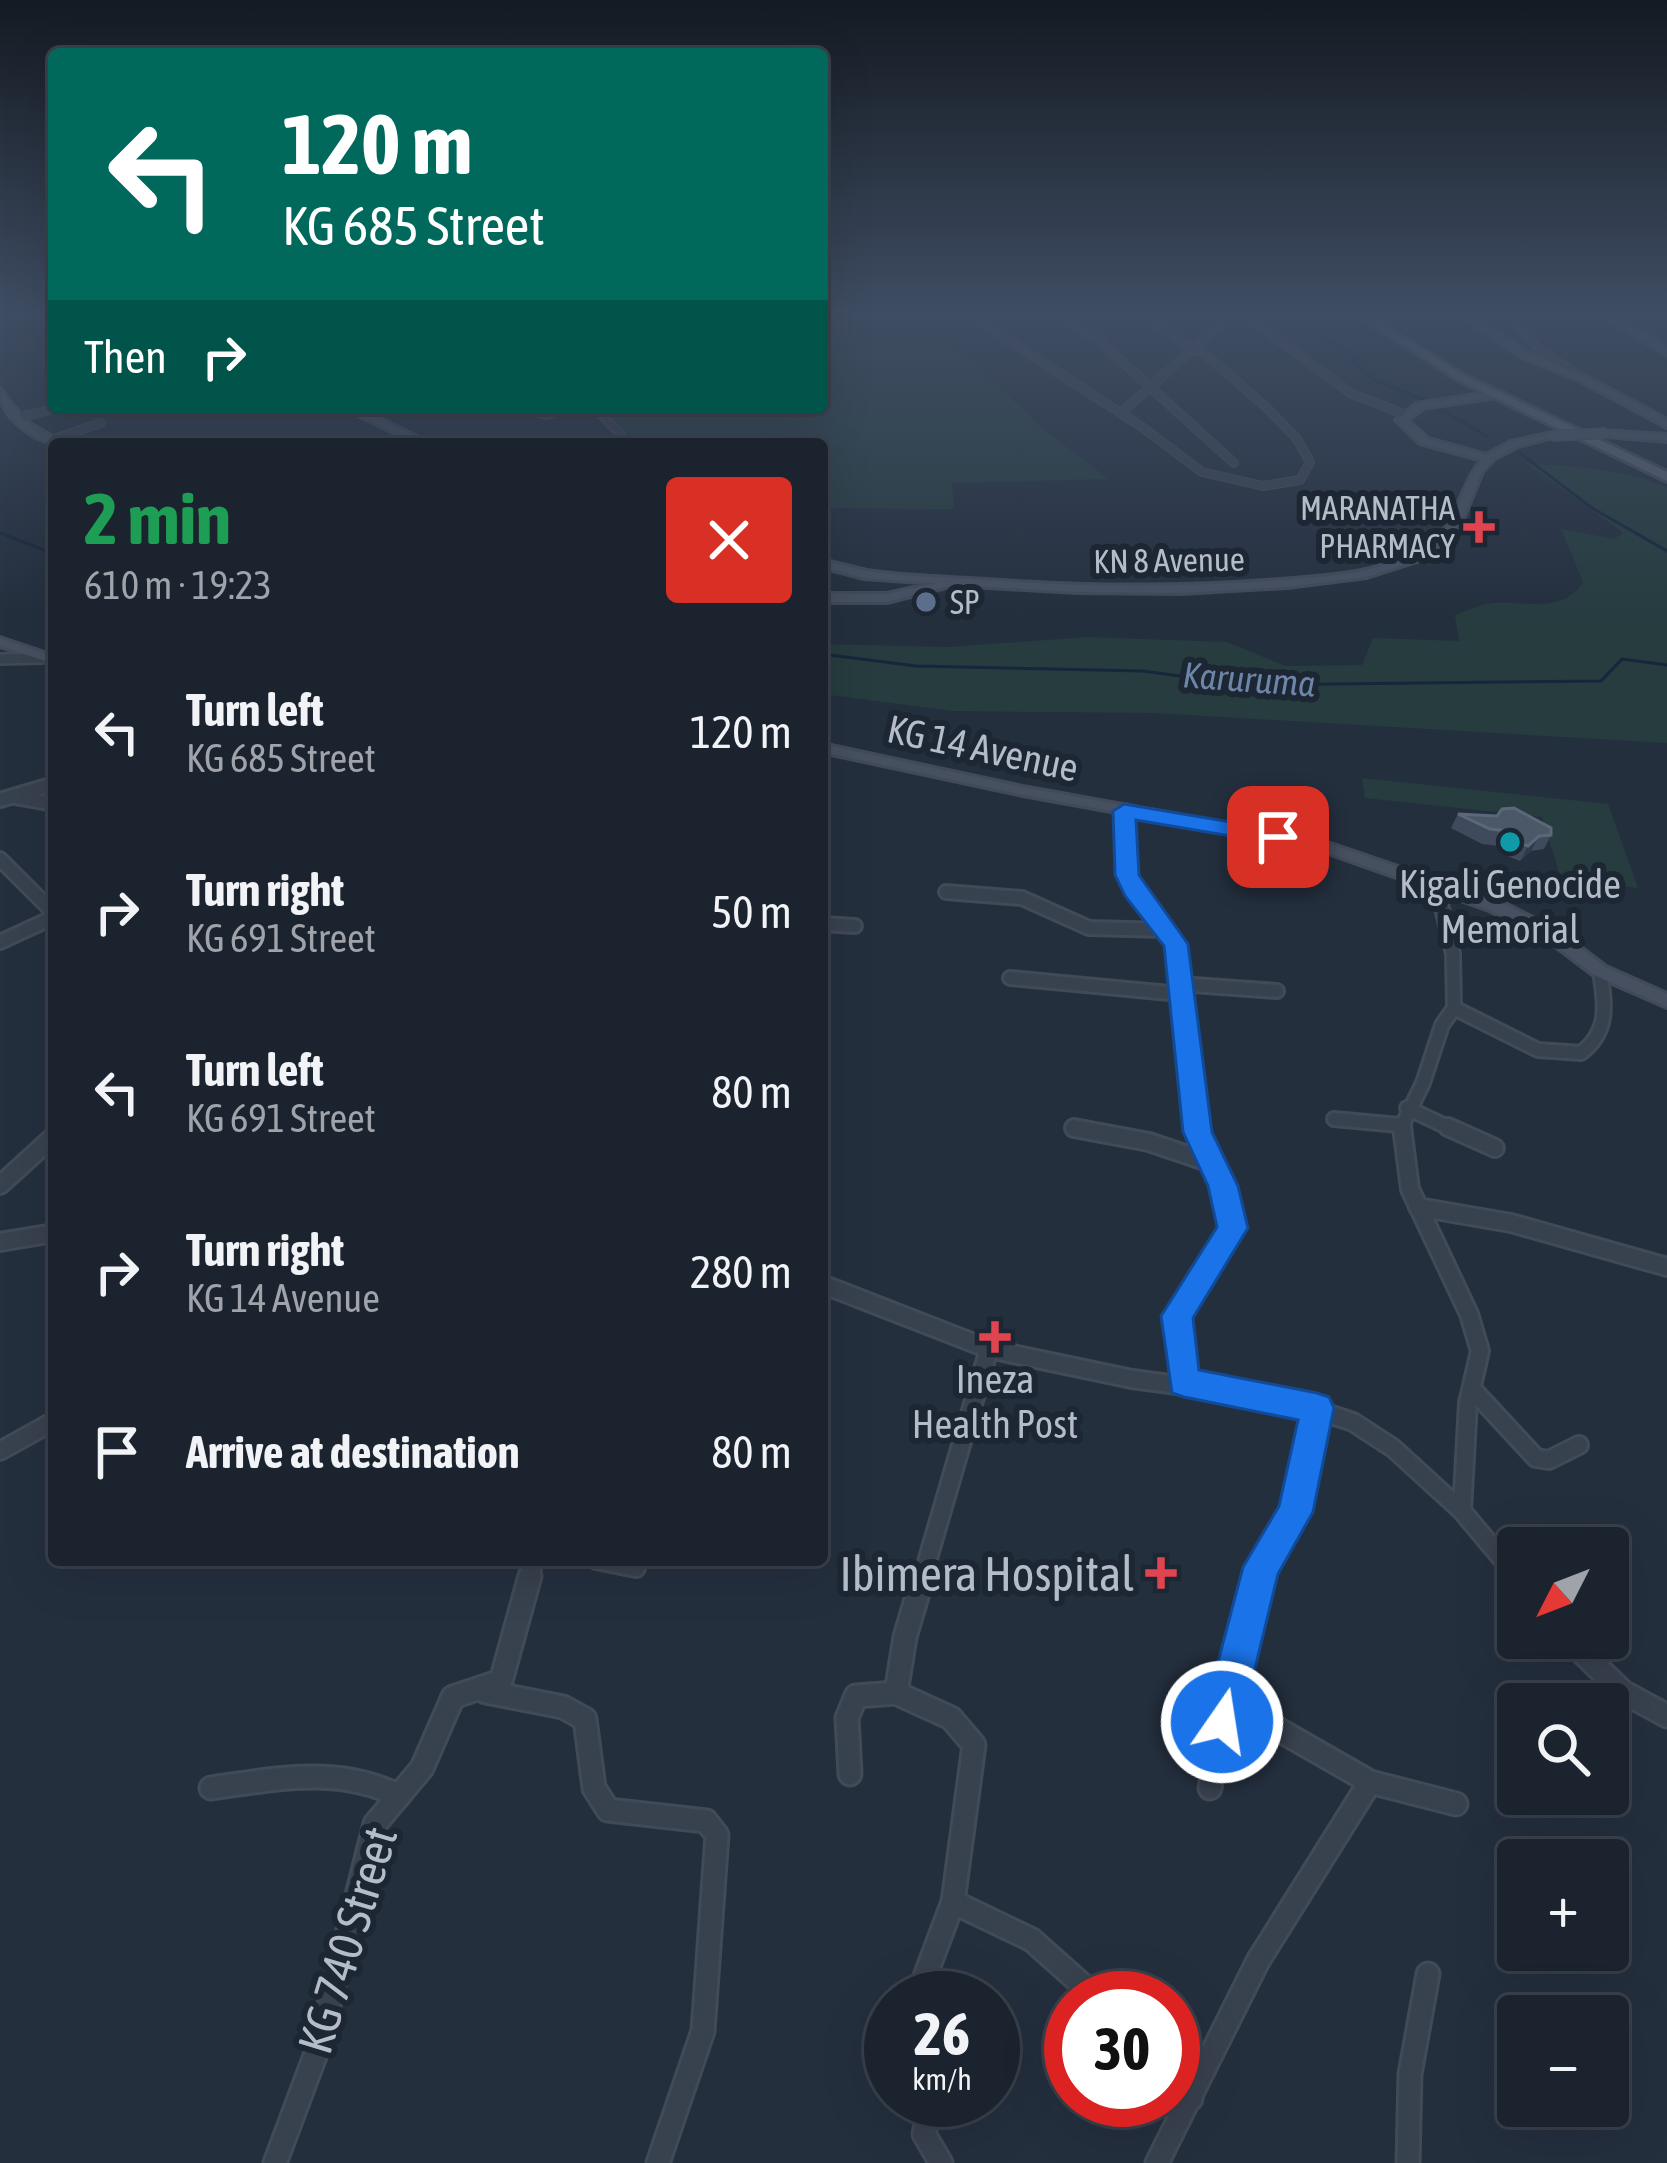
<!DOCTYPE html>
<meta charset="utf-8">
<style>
body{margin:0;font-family:"Asap Condensed",sans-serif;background:#282f3a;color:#f1f3f6;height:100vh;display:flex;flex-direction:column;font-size:45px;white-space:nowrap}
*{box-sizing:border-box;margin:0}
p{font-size:39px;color:#a0a4aa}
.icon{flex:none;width:66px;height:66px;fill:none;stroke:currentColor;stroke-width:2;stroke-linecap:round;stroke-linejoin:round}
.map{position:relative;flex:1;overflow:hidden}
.details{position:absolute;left:48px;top:438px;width:780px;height:1128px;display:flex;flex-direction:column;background:#1b232e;border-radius:12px;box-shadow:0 12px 48px #0002,0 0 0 3px #39404a}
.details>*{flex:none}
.top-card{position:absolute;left:48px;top:48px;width:780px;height:366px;border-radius:12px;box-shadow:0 12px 48px #0002,0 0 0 3px #39404a;background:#00695c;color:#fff;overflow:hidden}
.needle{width:78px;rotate:228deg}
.tools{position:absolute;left:1497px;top:1527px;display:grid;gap:24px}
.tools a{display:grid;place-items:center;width:132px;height:132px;border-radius:12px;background:#1b232e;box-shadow:0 12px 48px #0002,0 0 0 3px #39404a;font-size:60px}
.speed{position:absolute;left:864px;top:1971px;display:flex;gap:24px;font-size:60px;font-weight:700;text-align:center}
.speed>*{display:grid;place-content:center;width:156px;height:156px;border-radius:50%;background:#1b232e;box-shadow:0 12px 48px #0002,0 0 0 3px #39404a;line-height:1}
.speed small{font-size:30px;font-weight:400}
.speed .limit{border:18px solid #d22;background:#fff;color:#111}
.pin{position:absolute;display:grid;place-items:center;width:102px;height:102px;color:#fff;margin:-51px;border-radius:24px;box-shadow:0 6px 18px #0006}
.me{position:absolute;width:132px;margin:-66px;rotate:13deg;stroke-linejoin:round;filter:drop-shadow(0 0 9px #0008)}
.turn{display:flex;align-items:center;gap:42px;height:252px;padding:0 36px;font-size:54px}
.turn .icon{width:156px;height:156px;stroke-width:2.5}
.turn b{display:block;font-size:84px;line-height:102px}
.then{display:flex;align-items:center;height:114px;padding:0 36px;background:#0003;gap:24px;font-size:45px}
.round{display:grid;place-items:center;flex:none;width:126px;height:126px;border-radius:12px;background:#282f3a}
.headline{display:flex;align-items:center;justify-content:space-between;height:204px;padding:0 36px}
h1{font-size:72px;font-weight:700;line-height:90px;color:#1e9e55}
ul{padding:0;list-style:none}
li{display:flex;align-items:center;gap:36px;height:180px;padding:0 36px}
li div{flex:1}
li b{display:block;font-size:45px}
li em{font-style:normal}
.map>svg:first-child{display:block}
</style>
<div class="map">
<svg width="1667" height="2163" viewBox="0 0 1667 2163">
<rect width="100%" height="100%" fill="#242f3e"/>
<g fill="#263c3f">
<path d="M 822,334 C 862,340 899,341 939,338 L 948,349 L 959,349 L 1044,430 L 1109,479 L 952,483 L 954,509 L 822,508 L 822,444 L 626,444 L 609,424 L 610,417 L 596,408 L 822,408 L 822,353 L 827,343 Z"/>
<path d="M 1526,463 C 1576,467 1620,468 1667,487 L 1667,743 L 1154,713 L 953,711 L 822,694 L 822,644 L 948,647 L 1088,637 L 1227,642 L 1285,666 L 1362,665 L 1373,638 L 1459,641 L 1455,615 C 1467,611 1480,604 1493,603 C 1527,601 1561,615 1583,582 L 1561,529 L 1614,539 L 1624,533 Z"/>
<polygon points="1362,778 1608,804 1638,888 1561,879 1542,817 1365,798"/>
</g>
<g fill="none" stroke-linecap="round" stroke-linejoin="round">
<g stroke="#17263c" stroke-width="3">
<polyline points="1284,314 1359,359 1350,361 1378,382 1423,399"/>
<polyline points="1439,408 1488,437"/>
<polyline points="1521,454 1592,508 1667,551"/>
<polyline points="0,533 54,554"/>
<polyline points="822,654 916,666 1143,671 1246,685 1601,681 1622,659 1667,665"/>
</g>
<defs>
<g id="street-far4">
<polyline points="968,314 1142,427 1202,472 1263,486 1300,480 1310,462 1297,439 1266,407 1198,348"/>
<polyline points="1061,314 1105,346 1234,463"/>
<polyline points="1143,314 1195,351"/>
<polyline points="1243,314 1352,394 1404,414"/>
<polyline points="1505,314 1541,351 1582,378"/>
<polyline points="520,408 546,415 571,408"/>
<polyline points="595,408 629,444"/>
<polyline points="1121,413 1232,314"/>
<polyline points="17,418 57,408"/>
<polyline points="51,440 101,423"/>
</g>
<polyline id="street-far3" points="0,659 43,658"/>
<g id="street-far2">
<polyline points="15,797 54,804"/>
<polyline points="0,800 54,784"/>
<polyline points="1125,811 1127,875 1176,944 1198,1130"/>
<polyline points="0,859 54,913"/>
<polyline points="946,892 1022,898 1089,928 1167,930"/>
<polyline points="822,924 855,926"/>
<polyline points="0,942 54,917"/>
<polyline points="1010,978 1180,994"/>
<polyline points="1179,984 1277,991"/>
<path d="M 1454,1008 L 1538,1050 L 1581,1053 C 1610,1031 1605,1004 1600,971"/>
<polyline points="1407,1108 1454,1130"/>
<polyline points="1334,1119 1399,1125"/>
<polyline points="1074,1128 1082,1130"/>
<polyline points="1400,1130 1423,1083 1442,1025 1454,1008 1453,954 1436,883"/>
</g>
<g id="street-far1">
<polyline points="1402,1127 1410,1189 1469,1314 1480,1351 1468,1403 1462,1511"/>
<polyline points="1448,1127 1495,1148"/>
<polyline points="1074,1128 1149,1142 1208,1162"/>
<polyline points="0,1185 54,1136"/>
<polyline points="1418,1207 1511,1223 1667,1267"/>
<polyline points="0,1242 54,1233"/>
<polyline points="822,1284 989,1349 1132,1379 1283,1399 1353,1422 1393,1448 1462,1511 1518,1578"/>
<polyline points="1184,1382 1177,1316 1233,1228 1223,1187 1197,1127"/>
<polyline points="1473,1390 1536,1458 1549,1460 1579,1445"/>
<polyline points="0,1451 54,1421"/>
<polyline points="596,1560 636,1568"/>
<polyline points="529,1579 534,1560"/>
<polyline points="922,1579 989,1349"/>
<polyline points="1258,1579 1296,1512 1317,1408"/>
</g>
<g id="street">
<polyline points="1259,1576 1228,1690 1274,1727 1370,1782 1456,1804"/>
<polyline points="1567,1638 1623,1692 1667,1716"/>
<polyline points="486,1692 563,1707 585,1719 594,1788 608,1810 706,1821 717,1835 703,2031 658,2163"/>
<polyline points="850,1774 847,1718 856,1696 896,1693"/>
<path d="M 211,1788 C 276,1779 338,1765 399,1796"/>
<polyline points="1210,1788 1228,1690"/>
<polyline points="953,1902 1032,1940 1097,1998"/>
<polyline points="917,1998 953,1902 974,1745 951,1718 896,1693 905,1637 923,1576"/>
<polyline points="1173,2080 1191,2099"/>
<polyline points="931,2100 924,2134 941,2163"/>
<polyline points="275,2163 318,2048 375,1824 422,1768 453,1697 501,1681 530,1576"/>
<polyline points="1157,2163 1258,1961 1370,1782"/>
<polyline points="1408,2163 1410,2074 1428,1974"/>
</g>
<g id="secondary">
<polygon points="1459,314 1468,314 1528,353 1585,376 1667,420 1667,427 1579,380 1522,357"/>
<polygon points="1601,314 1610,314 1667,348 1667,355"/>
<path d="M 0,389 L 24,420 L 64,444 C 38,445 1,419 0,389 Z"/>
<path d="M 1500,391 L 1505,394 L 1503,396 L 1423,408 L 1407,420 L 1428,439 L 1486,455 L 1511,442 L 1552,433 L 1557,436 L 1518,446 L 1495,458 L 1482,472 L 1460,526 L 1443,546 L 1417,561 L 1367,577 L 1287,587 L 1181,593 L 1076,592 L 954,585 L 887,602 L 822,602 L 822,594 L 887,594 L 936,583 L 864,578 L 822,567 L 822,560 C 837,563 852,568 867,571 C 906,577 946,577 986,580 C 1084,587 1181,588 1279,580 C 1331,576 1385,574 1429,544 C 1459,525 1459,486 1482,460 L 1420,443 L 1396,420 L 1417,404 Z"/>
<polygon points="344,408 357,408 431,444 418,444"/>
<polygon points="1602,431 1667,435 1667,441 1606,436 1602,435"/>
<polygon points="0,638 54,656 54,664 0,646"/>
<polygon points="822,744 1023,787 1322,841 1501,902 1557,930 1606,967 1667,994 1667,1007 1594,975 1545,938 1489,910 1314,848 1023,795 822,752"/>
</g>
<polygon id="primary" points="1355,314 1366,314 1466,376 1667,472 1667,481 1458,380"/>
</defs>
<use href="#street-far4" stroke="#414a57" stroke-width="10"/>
<use href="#street-far3" stroke="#414a57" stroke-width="14"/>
<use href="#street-far2" stroke="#414a57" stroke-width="18"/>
<use href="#street-far1" stroke="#414a57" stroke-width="22"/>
<use href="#street" stroke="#414a57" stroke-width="27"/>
<use href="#secondary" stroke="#414a57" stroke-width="6"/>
<use href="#primary" stroke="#414a57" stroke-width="6"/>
<use href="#street-far4" stroke="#38414e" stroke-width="8"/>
<use href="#street-far3" stroke="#38414e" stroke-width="9"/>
<use href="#street-far2" stroke="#38414e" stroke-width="12"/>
<use href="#street-far1" stroke="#38414e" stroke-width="16"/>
<use href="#street" stroke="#38414e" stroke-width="21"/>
<use href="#secondary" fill="#465061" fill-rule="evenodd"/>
<use href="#primary" fill="#56606e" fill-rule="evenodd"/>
<defs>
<polyline id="secondary-bridge" points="1552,436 1606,433"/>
</defs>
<use href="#secondary-bridge" stroke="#414a57" stroke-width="12" stroke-linecap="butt"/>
<use href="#secondary-bridge" stroke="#465061" stroke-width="9"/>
</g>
<polygon fill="#3f4b5c" points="1458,814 1551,835 1544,849 1531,851 1520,861 1505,855 1499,846 1482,844 1451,828"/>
<polygon fill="#2f3b4b" points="1539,836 1531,851 1520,861 1528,846"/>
<polygon fill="#4b5868" stroke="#5c6777" stroke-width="3" points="1514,808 1551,828 1551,835 1539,836 1528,846 1513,840 1507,831 1490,829 1458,814 1497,816 1502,809"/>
<linearGradient id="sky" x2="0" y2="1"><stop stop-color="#141a22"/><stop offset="0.51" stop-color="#3f4d63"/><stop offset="1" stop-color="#3f4d63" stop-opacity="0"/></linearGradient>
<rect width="1667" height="616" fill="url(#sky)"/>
<polygon fill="#1a73e8" stroke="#114b97" stroke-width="3" points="1124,804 1278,830 1290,837 1278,844 1136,820 1139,875 1188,944 1212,1132 1238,1186 1248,1228 1193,1318 1199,1370 1317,1393 1329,1397 1334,1408 1313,1512 1278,1574 1242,1722 1236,1736 1222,1742 1208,1736 1202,1722 1243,1567 1279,1506 1298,1420 1184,1397 1172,1393 1161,1316 1217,1227 1208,1186 1183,1132 1164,946 1125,896 1115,875 1113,811"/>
<g fill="#e0444e" stroke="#1d2633" stroke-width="4.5">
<path d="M1473 509h12v12h12v12h-12v12h-12v-12h-12v-12h12z"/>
<path d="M989 1319h12v12h12v12h-12v12h-12v-12h-12v-12h12z"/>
<path d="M1155 1555h12v12h12v12h-12v12h-12v-12h-12v-12h12z"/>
</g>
<circle fill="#5c6f8a" stroke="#1d2633" stroke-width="4.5" cx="926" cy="602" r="12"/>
<circle fill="#0f9aa8" stroke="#1d2633" stroke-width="4.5" cx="1510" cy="842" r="12"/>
<g text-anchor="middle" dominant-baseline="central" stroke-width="12" stroke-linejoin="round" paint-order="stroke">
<g font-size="33" fill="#b4bcc9" stroke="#1d2633" text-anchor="end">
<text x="1455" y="508">MARANATHA<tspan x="1455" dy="38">PHARMACY</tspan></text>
<text x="950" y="602" text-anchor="start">SP</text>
</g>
<g font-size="33" fill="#b4bcc9" stroke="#1d2633">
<text transform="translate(1169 560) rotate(-1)">KN 8 Avenue</text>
</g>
<g font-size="36" font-style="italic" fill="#6d86a8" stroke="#1d2633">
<text transform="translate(1249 679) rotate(4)">Karuruma</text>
</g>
<g font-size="39" fill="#b4bcc9" stroke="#1d2633">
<text transform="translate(983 748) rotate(12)">KG 14 Avenue</text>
</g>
<g font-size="39" fill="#b4bcc9" stroke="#1d2633">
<text x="1510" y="884">Kigali Genocide<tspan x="1510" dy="45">Memorial</tspan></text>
<text x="995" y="1379">Ineza<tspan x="995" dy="45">Health Post</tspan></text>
</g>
<g font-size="48" fill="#b4bcc9" stroke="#1d2633" text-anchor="end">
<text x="1134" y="1573">Ibimera Hospital</text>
</g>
<g font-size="48" fill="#b4bcc9" stroke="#1d2633">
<text transform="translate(347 1940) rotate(-73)">KG 740 Street</text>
</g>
</g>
</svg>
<div class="tools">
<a><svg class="needle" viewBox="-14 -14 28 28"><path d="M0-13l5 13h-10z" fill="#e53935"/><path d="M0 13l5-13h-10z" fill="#a0a4aa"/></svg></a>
<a><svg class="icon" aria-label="search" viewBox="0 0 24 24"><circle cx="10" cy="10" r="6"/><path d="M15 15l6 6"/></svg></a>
<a>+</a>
<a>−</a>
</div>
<div class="speed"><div>26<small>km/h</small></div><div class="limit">30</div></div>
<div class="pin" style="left:1278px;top:837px;background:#d93025"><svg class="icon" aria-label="arrive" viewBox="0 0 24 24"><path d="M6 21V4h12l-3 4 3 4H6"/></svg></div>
<svg class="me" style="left:1222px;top:1722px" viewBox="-20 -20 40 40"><circle r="17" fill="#1a73e8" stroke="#fff" stroke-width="3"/><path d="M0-11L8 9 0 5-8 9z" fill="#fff"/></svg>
<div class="top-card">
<div class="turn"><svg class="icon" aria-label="left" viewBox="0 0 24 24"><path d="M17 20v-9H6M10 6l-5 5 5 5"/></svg><div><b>120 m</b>KG 685 Street</div></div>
<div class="then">Then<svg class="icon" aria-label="right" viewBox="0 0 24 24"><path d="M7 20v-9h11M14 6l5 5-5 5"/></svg></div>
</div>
<section class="details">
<div class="headline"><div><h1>2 min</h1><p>610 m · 19:23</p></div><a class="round" style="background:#d93025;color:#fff"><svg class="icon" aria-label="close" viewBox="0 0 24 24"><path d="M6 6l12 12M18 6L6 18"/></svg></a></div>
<ul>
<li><svg class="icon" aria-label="left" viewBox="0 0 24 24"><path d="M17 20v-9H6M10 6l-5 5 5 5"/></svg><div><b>Turn left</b><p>KG 685 Street</p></div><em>120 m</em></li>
<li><svg class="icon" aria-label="right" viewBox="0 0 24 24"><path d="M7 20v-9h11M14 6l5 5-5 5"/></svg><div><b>Turn right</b><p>KG 691 Street</p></div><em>50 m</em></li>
<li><svg class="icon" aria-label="left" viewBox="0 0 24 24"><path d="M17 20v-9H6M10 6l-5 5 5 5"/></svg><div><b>Turn left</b><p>KG 691 Street</p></div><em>80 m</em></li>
<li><svg class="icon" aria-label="right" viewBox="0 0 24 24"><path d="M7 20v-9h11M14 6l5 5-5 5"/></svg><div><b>Turn right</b><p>KG 14 Avenue</p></div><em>280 m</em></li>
<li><svg class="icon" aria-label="arrive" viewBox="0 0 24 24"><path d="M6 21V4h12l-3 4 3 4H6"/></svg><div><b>Arrive at destination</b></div><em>80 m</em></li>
</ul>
</section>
</div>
